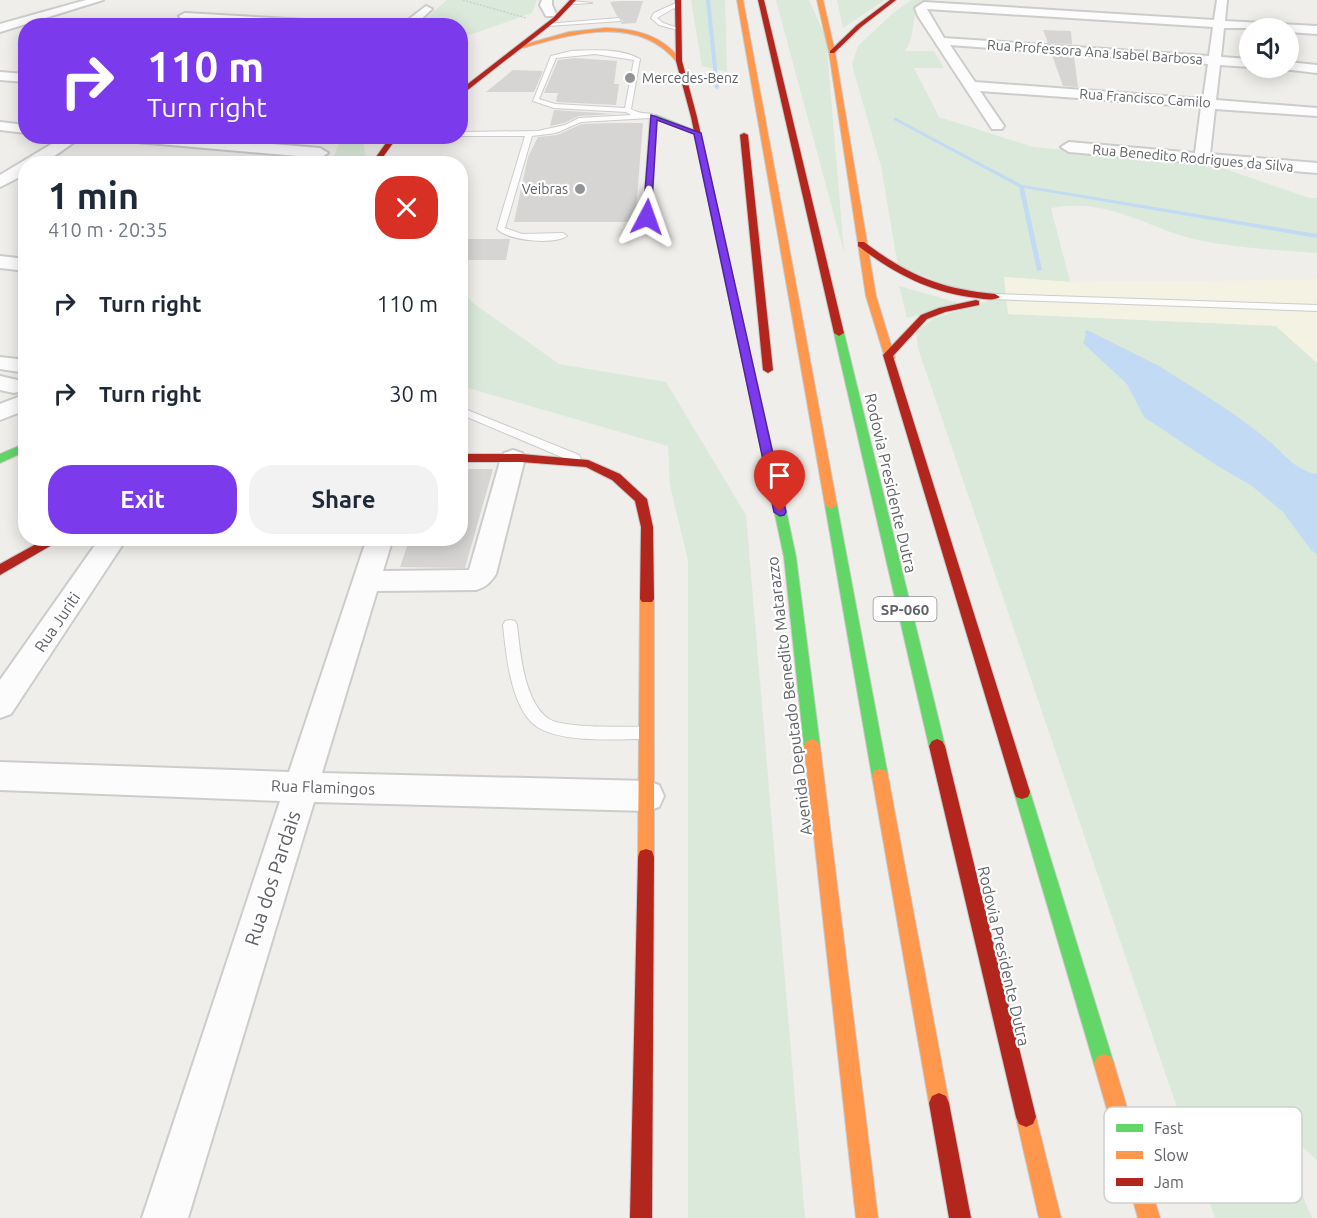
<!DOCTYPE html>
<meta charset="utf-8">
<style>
body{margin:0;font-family:Ubuntu,sans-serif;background:#f2f2f3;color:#1f2937;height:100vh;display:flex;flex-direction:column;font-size:22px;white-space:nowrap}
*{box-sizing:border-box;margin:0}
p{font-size:20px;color:#747a83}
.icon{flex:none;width:33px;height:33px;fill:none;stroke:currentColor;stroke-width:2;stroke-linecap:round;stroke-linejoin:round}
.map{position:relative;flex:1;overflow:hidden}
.sheet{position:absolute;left:18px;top:156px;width:450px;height:390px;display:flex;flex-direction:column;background:#fff;border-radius:24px;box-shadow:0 3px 15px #0003}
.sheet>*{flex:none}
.top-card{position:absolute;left:18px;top:18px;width:450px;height:126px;border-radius:24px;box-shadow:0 3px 15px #0003;background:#7c3aed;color:#fff;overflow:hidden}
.controls{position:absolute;left:1239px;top:18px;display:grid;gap:12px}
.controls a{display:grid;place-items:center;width:60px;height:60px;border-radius:50%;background:#fff;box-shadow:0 3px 15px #0003;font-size:30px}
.pin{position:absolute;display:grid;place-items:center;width:51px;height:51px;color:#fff;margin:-62px -26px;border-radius:50% 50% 50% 0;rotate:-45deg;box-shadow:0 0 6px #0007}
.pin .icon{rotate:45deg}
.me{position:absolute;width:66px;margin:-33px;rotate:4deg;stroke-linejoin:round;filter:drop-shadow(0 0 4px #0008)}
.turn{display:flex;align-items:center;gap:21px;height:126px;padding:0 30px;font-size:27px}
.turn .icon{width:78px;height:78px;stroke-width:2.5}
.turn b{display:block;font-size:42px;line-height:51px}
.round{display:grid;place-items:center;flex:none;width:63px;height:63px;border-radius:24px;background:#f2f2f3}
.overview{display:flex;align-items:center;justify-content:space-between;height:102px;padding:0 30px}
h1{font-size:36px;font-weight:600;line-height:45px}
.primary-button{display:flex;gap:12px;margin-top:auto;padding:12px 30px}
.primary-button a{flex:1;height:69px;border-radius:24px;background:#7c3aed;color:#fff;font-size:24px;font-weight:600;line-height:69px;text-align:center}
.primary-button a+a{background:#f2f2f3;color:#1f2937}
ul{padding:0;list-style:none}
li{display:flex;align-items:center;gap:18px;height:90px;padding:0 30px}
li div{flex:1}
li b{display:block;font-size:22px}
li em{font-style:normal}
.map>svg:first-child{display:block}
</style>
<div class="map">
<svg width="1317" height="1218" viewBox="0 0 1317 1218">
<rect width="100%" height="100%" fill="#efeeea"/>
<g fill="#dae9d9">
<polygon points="447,0 537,0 532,13 461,38 460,26 418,25"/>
<polygon points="691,0 725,0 727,72 702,66"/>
<polygon points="776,0 809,0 826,38 844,252"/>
<polygon points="837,0 885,0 843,28"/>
<path d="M 911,0 L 929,0 L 928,3 L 918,5 C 910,21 917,33 905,51 L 934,51 L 944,68 L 914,68 L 939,117 L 1033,147 L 1208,163 L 1309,198 L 1317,198 L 1317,253 C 1277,250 1237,248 1198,240 C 1145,228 1111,197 1051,208 L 1070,282 L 1005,277 L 1006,296 L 963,291 L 898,266 L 881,166 L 852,65 L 858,46 L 892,14 Z"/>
<polygon points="342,137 365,137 363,140 366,160 364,163 331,163"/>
<polygon points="899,286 959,303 907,318"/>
<polygon points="461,289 473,303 559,364 666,382 746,515 805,1218 688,1218 688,561 670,485 668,446 468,388 461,382"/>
<polygon points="997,298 1007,299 1008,314 1276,326 1317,363 1317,1160 1271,1120 1312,1218 1215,1218 1184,1128 918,348 916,332 933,319"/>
</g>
<polygon fill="#f4f2e2" points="1004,277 1070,282 1312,280 1317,277 1317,363 1276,326 1008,314"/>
<path fill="#c3daf4" d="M 1087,332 C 1151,364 1214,395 1269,441 C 1284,453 1295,471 1317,474 L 1317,554 L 1311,550 L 1283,512 L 1252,486 L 1216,465 L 1144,417 L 1127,384 L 1083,343 Z"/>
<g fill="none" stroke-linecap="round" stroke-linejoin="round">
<g fill="#c3daf4" fill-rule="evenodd">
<polygon points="706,0 710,0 719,88 717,89 715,88"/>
<polygon points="894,118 896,118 1022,185 1317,234 1317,238 1024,188 1042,270 1037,271 1019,187 894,120"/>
<polygon points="1087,330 1159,366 1208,397 1207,398 1203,398 1155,368 1085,333 1085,331"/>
</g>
</g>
<g fill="#d6d5d3">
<polygon points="620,1 643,1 636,23 621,24 623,20 617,16 610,2"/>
<polygon points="1043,30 1071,31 1072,44 1048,43"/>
<polygon points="1052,55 1074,56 1078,87 1063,86"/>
<polygon points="575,58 617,61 614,84 619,84 616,105 556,102 558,93 544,93 558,60"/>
<polygon points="513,70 543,71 534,92 486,92"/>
<polygon points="554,110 615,114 579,116 564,123 550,126"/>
<polygon points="613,123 643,123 635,222 514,222 528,157 538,137 557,135 582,124"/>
<polygon points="460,239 510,239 506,260 460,260"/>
<polygon points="460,469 493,469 465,568 400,567 410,538 460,538"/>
</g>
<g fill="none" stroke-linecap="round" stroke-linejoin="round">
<defs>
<g id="lane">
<polygon points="571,1 592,3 573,4"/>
<polygon points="676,3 681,4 657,18 663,23 681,29 681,31 659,25 651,18 654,13"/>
<polygon points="619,18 621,21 548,26 545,24"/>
<path d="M 571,51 C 592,50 621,48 640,59 L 631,109 C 642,116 649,111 657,116 L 651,217 L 647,219 L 643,217 L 650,118 L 581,122 L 556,133 L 532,136 L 505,228 L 522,234 L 563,233 L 567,236 C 553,245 509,241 497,229 L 525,136 L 460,136 L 460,132 L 538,131 L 565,125 L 579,118 L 631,115 L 626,112 L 554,108 L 533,101 L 551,56 ZM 595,54 L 634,60 L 625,108 L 555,104 L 539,99 L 556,58 Z"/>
<polygon points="407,136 427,136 410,140 407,140"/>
<polygon points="995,294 1317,305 1317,311 992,299 990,297"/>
<polygon points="460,407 579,455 581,458 579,461 571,461 460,414"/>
<path d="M 510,620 L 515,621 L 517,625 C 520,651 524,703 549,719 C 566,729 624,726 645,727 L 650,729 L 653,733 L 650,737 L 645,739 C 615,739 565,743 539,728 C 511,712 506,654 503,625 L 505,621 Z"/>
</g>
<g id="street">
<polygon points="86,0 103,0 0,32 0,24"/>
<polygon points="542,0 552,0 552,5 556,14 554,16 546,16 540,5"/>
<path d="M 1217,0 L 1227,0 L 1225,21 L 1317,26 L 1317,34 L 1288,32 L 1288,28 L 1224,28 L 1221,57 L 1250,59 L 1250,67 L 1220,65 L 1216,100 L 1317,108 L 1317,116 L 1215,109 L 1210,154 L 1317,163 L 1317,173 L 1069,152 L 1061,147 L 1069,142 L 1195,153 L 1201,107 L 980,91 L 1004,126 L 1002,129 L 992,129 L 918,16 L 915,8 L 924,2 L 1214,20 ZM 927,9 L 1213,27 L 1209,56 L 944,38 ZM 950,45 L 1208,64 L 1203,99 L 975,82 Z"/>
<polygon points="426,6 432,9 414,26 400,26"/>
<polygon points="185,13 340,22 346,26 278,26 181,18 179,16"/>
<polygon points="1288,62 1317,65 1317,73 1283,69 1288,68"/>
<polygon points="0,72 26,74 26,82 0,80"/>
<polygon points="0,122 26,125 26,133 0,130"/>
<polygon points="65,136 83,136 43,164 26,164 26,174 0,187 0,175"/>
<polygon points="107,136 175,136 320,148 328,153 320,158 114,140"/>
<polygon points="0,256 26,259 26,271 0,268"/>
<polygon points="0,357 26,360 26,373 0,369"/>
<polygon points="0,376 22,381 25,386 22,391 14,393 0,390"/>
<polygon points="26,394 26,410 0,420 0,404"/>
<path d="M 513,450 L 522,453 L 525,458 L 496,574 C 490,583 486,587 476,590 L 377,591 L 322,773 L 647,781 L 659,785 L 664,796 L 659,807 L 647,811 L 314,802 L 188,1218 L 142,1218 L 280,801 L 0,790 L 0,762 L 289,772 L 367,538 L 393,538 L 383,571 L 469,570 L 501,458 L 504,453 Z"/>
<polygon points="100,538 127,538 11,714 0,718 0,680"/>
</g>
<g id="fast">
<polygon points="652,115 656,115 701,133 695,134 652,117"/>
<polygon points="839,330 844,333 945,746 942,751 937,753 932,751 929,746 834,333"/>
<polygon points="26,443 26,451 0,463 0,454"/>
<polygon points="831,501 837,505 888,776 886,781 880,783 874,781 872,776 825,505"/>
<polygon points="780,506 786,510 796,557 820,746 817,751 812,753 807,751 804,746 784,557 774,510"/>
<polygon points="1022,785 1028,787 1030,792 1114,1064 1111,1071 1104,1074 1097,1071 1094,1064 1014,792 1016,787"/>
</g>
<g id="slow">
<polygon points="737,0 743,0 837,505 831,509 825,505"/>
<polygon points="817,0 823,0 835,52 876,296 895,358 890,361 885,358 866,296 829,52"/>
<path d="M 606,28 C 637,29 662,35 682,61 L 677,62 C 637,13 571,34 519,49 L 516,47 L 569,32 Z"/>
<polygon points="728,271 732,274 786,510 780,514 774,510 724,274"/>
<polygon points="647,594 654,599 654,857 652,863 646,865 640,863 638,857 640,599"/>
<polygon points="812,739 817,741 820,746 878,1218 856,1218 804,746 807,741"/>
<polygon points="880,769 886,771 888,776 949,1103 946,1110 939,1113 932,1110 929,1103 872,776 874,771"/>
<polygon points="1104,1054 1111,1057 1114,1064 1160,1218 1138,1218 1094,1064 1097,1057"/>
<polygon points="1026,1107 1033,1110 1036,1117 1061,1218 1039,1218 1016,1117 1019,1110"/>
</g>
<g id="jam">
<polygon points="570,0 576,0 557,20 460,96 460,90 553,18"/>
<polygon points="675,0 681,0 682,61 697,117 732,274 728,277 724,274 691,117 676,61"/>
<polygon points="758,0 764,0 844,333 839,336 834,333"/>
<polygon points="890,0 896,0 861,27 834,53 830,53 830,51 857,25"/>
<polygon points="744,133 748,135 773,370 768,373 763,370 740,135"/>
<polygon points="391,136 398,136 378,164 371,164"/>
<path d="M 858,242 L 864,242 C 908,275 940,289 995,294 L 1000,297 C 994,301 985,299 977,298 C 931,293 895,274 858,246 Z"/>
<polygon points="976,300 979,301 979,305 945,312 927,319 893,356 1030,792 1028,797 1022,799 1016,797 1014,792 883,355 921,315 939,308"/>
<polygon points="460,454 521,454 588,460 620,474 647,499 653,527 654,599 652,602 642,602 640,599 641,527 635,501 612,480 586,467 521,462 460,462"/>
<polygon points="47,538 64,538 0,575 0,564"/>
<polygon points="937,739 942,741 945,746 1036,1117 1033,1124 1026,1127 1019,1124 1016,1117 929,746 932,741"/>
<polygon points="646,849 652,851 654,857 652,1218 630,1218 638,857 640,851"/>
<polygon points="939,1093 946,1096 949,1103 971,1218 949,1218 929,1103 932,1096"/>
</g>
</defs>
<use href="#lane" stroke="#ccc" stroke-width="2"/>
<use href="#street" stroke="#ccc" stroke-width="4"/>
<use href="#fast" stroke="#cacacb" stroke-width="2"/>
<use href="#slow" stroke="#cacacb" stroke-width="2"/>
<use href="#jam" stroke="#cacacb" stroke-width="2"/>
<polyline stroke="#cbcfcd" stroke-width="1.5" stroke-dasharray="2 1.5" stroke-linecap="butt" points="463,0 526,18"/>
<use href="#lane" fill="#fdfcfc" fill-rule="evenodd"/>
<use href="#street" fill="#fdfcfc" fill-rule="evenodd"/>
<use href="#fast" fill="#63d668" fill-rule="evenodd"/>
<use href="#slow" fill="#ff974d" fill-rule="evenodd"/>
<use href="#jam" fill="#b3261e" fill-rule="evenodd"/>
</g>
<polygon fill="#7c3aed" stroke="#51269a" stroke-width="1.5" points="651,115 701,133 786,512 784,515 780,516 774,512 694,134 657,120 651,217 647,219 643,217"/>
<g fill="#929395" stroke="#fff" stroke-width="2">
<circle cx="630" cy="78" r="6"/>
<circle cx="580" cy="189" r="6"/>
</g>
<g text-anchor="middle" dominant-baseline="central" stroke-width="4.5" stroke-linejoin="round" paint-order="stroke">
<g font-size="14" fill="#606267" stroke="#fff">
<text transform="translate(1095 52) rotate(4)">Rua Professora Ana Isabel Barbosa</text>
<text transform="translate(1145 98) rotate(4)">Rua Francisco Camilo</text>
<text transform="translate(1193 158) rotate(5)">Rua Benedito Rodrigues da Silva</text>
</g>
<g font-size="14" fill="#606267" stroke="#fff" text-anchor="start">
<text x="642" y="78">Mercedes-Benz</text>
<text x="568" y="189" text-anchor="end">Veibras</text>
</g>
<rect fill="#fff" stroke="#909195" stroke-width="1.5" x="873.5" y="597" width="63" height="24" rx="4.5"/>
<g font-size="15" font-weight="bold" fill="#606267">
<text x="905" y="609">SP-060</text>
</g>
<g font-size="16" fill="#606267" stroke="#fff">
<text transform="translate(891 483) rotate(77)">Rodovia Presidente Dutra</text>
<text transform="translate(57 622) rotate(-56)">Rua Juriti</text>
<text transform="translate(789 696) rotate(-97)">Avenida Deputado Benedito Matarazzo</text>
<text transform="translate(323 787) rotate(2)">Rua Flamingos</text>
<text transform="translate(1004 956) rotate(77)">Rodovia Presidente Dutra</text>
</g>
<g font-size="20" fill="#606267" stroke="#fff">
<text transform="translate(272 878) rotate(-72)">Rua dos Pardais</text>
</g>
</g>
<rect x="1104" y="1107" width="198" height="96" rx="9" fill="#fff" stroke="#cfd0d1" stroke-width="1.5"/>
<rect x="1116" y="1124" width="27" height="8" fill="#63d668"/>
<rect x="1116" y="1151" width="27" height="8" fill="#ff974d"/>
<rect x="1116" y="1178" width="27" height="8" fill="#b3261e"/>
<g font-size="16" fill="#606267">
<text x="1154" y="1134">Fast</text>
<text x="1154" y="1161">Slow</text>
<text x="1154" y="1188">Jam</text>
</g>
</svg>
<div class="controls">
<a><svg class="icon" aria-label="sound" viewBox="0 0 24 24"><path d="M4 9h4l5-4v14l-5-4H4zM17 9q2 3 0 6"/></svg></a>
</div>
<div class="pin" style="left:780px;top:512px;background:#d93025"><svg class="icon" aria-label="arrive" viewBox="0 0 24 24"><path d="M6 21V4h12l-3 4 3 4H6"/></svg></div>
<svg class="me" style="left:647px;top:217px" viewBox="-20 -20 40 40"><path d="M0-17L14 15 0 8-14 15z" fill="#7c3aed" stroke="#fff" stroke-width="4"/></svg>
<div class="top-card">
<div class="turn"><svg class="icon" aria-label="right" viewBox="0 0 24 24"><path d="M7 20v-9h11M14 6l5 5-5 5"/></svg><div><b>110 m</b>Turn right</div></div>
</div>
<section class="sheet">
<div class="overview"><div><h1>1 min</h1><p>410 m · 20:35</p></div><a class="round" style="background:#d93025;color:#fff"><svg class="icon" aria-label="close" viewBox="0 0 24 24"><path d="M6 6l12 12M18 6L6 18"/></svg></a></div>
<ul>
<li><svg class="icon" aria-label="right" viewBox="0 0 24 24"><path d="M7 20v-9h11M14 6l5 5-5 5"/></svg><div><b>Turn right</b></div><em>110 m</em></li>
<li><svg class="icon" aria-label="right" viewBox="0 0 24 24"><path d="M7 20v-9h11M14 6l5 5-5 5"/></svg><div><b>Turn right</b></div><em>30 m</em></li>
</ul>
<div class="primary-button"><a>Exit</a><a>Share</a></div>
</section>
</div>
